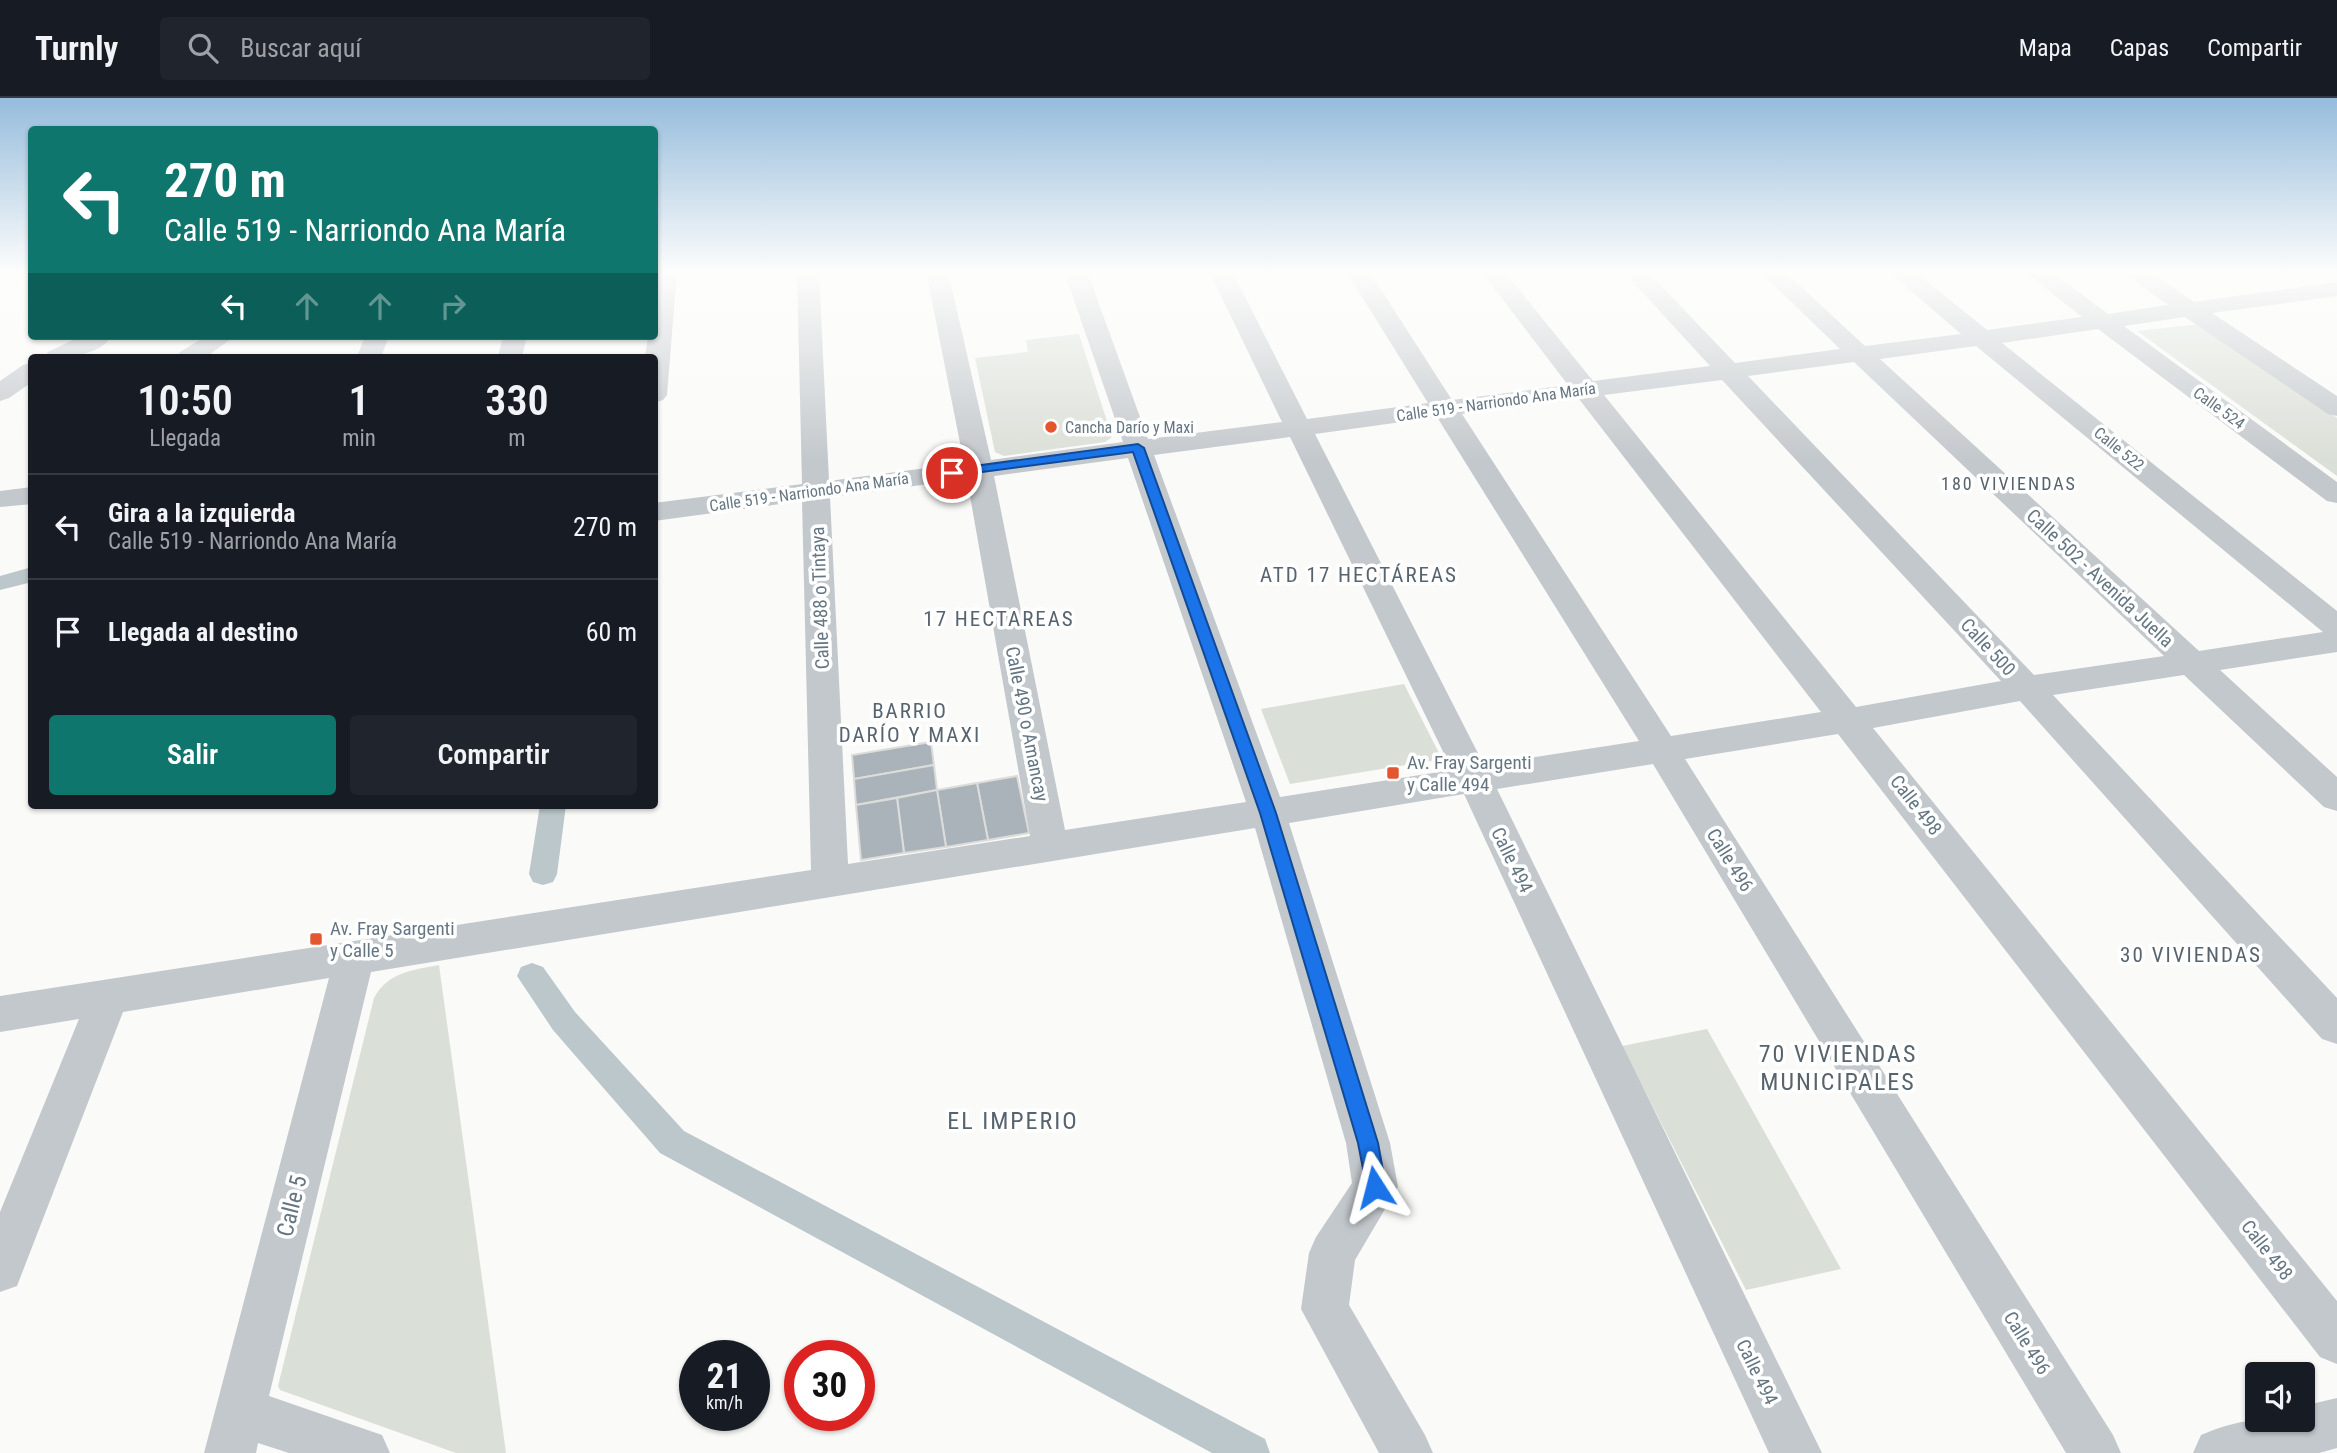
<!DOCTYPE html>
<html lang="es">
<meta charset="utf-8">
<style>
body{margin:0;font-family:"Roboto Condensed",sans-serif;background:#20242c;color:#f1f3f6;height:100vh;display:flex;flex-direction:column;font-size:26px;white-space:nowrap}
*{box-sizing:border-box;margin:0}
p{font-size:23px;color:#9ea1a6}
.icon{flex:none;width:38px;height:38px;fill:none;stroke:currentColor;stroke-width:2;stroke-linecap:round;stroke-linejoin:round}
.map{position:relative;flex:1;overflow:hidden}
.details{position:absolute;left:28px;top:256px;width:630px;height:455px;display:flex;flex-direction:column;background:#171b24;border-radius:7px;box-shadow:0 2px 5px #0004}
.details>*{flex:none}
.guide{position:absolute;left:28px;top:28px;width:630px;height:214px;border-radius:7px;box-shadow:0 2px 5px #0004;background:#0f766e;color:#fff;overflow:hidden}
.controls{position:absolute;left:2245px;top:1264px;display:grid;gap:14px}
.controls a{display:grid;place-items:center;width:70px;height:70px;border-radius:7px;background:#171b24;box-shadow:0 2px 5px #0004;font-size:35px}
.speed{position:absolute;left:679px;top:1242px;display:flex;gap:14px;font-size:35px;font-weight:700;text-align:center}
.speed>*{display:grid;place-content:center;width:91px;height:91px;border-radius:50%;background:#171b24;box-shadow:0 2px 5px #0004;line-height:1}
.speed small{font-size:18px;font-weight:400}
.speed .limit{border:10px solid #d22;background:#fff;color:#111}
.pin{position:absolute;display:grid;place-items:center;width:60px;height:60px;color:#fff;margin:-30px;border:4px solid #fff;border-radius:50%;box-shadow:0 2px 7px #0007}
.me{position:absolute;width:77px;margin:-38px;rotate:351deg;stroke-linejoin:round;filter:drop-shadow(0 0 5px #0008)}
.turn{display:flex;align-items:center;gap:24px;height:147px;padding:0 21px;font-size:32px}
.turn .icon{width:91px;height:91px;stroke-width:2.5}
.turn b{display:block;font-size:49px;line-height:60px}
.lanes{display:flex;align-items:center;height:66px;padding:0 21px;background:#0003;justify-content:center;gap:35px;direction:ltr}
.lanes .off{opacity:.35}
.eta{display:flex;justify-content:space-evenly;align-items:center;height:119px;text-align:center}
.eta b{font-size:42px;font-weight:600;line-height:49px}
.button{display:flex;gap:14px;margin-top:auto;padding:14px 21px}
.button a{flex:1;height:80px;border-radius:7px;background:#0f766e;color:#fff;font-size:28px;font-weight:600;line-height:80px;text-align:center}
.button a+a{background:#20242c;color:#f1f3f6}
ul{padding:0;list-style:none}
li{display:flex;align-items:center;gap:21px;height:105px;padding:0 21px;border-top:2px solid #363941}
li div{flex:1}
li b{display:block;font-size:26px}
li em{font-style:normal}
header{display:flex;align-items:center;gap:42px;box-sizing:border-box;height:98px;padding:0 35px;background:#171b24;border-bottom:2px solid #363941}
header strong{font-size:33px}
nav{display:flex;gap:38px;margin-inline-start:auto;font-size:24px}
.search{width:490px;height:63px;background:#20242c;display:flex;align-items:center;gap:18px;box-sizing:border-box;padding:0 24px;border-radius:7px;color:#9ea1a6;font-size:26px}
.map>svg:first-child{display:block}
</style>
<header>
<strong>Turnly</strong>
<div class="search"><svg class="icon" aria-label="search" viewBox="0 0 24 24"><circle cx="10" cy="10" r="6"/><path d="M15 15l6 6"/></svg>Buscar aquí</div>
<nav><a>Mapa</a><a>Capas</a><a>Compartir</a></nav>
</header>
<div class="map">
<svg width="2337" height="1355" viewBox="0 0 2337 1355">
<rect width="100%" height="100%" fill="#fafaf8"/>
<g fill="#dadfd7">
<polygon points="2200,226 2337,320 2337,378 2137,233"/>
<polygon points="1079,236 1112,339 1105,344 1004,358 995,354 975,260 1028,254 1026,242"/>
<polygon points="1404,586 1442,661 1290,686 1261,611"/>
<path d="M 439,867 L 506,1355 L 456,1355 L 280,1292 L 278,1288 L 374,900 C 388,874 413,872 439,867 Z"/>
<polygon points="1707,931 1841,1171 1746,1192 1622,948"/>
</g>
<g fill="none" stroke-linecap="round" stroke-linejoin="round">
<g fill="#bbc7cb" fill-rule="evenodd">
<polygon points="32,469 32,484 0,492 0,478"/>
<polygon points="540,707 566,707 557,776 553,784 543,787 533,784 529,776"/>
<polygon points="532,865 543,869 575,914 684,1033 1265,1341 1270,1355 1212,1355 660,1055 553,932 517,878 521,869"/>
</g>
</g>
<g fill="#aab3b9" stroke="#dcdcda" stroke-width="2">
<polygon points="931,644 934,667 854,681 852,657"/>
<polygon points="934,667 937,692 856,707 854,681"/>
<polygon points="1017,678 1029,735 988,742 977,685"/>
<polygon points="977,685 988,742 946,749 937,692"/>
<polygon points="937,692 946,749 904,755 897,700"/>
<polygon points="897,700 904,755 861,762 856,707"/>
</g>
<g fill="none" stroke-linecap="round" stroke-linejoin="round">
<g fill="#c3c8cc" fill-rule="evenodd">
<polygon points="655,173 677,173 667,297 663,302 654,305 654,259 645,259 648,238 654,238"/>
<path d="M 797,173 L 819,173 L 829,383 L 964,365 L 926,173 L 948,173 L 991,362 L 1123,344 L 1064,173 L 1087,173 L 1148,341 L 1282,324 L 1209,173 L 1232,173 L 1307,321 L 1428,305 L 1346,173 L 1369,173 L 1452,302 L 1568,287 L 1481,173 L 1504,173 L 1593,283 L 1710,268 L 1623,173 L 1647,173 L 1735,265 L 1840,251 L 1759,173 L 1784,173 L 1865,248 L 1961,236 L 1888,173 L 1914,173 L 1987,232 L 2082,219 L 2024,173 L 2050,173 L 2108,216 L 2168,207 L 2121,173 L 2148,173 L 2194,204 L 2337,184 L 2337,198 L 2212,215 L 2337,298 L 2337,318 L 2328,316 L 2185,219 L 2124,228 L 2337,384 L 2337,405 L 2327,403 L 2098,231 L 2002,245 L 2337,513 L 2337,554 L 2220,572 L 2337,679 L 2337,713 L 2324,709 L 2184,577 L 2053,597 L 2337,900 L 2337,946 L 2322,941 L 2020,603 L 1873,630 L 2337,1203 L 2337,1266 L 2320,1259 L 1838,636 L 1685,661 L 2113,1337 L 2121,1355 L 2066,1355 L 1653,666 L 1497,691 L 1822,1355 L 1769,1355 L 1464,696 L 1289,725 L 1390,1045 L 1398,1089 L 1355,1162 L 1349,1207 L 1425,1337 L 1433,1355 L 1379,1355 L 1301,1211 L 1309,1155 L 1316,1139 L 1352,1085 L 1346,1045 L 1255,730 L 371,874 L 269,1298 L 382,1337 L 390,1355 L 289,1355 L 258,1345 L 256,1355 L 204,1355 L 329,880 L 123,914 L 17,1188 L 0,1194 L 0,1114 L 79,921 L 0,934 L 0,898 L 811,772 L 802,403 L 654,423 L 654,405 L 802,386 ZM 1976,248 L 2323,534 L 2199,553 L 1880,261 ZM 1854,264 L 2164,558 L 2034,577 L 1748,278 ZM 1722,282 L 2001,583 L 1856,609 L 1604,297 ZM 1579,301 L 1821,614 L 1671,638 L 1462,316 ZM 1437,319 L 1639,643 L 1484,667 L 1315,336 ZM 1290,339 L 1452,672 L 1280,699 L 1154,357 ZM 1128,360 L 1246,704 L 1065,732 L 994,378 ZM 967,381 L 1030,738 L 848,766 L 830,399 Z"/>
<path d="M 81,238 L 112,238 C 98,259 67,259 45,259 L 48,254 Z"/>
<polygon points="206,238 235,238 206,259 177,259 180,254"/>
<polygon points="365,238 389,238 381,259 357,259"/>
<polygon points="503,238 527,238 522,259 498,259"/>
<polygon points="32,265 32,284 9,300 0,303 0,283 23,267"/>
<polygon points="32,389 32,406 0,409 0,393"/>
<path d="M 2337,1300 L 2337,1350 L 2319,1355 L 2193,1355 L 2201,1337 C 2241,1320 2261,1321 2303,1321 L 2303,1308 Z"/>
</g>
</g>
<linearGradient id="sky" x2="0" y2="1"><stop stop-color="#96bcdc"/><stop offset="0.48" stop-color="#fdfdfc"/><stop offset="1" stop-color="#fdfdfc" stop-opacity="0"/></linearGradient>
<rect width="2337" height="363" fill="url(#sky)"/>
<polygon fill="#1a73e8" stroke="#114b97" stroke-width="2" points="1138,346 1144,350 1276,715 1378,1045 1386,1089 1383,1096 1375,1099 1368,1096 1358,1045 1260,715 1133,354 952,378 946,375 952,371"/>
<g fill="#e4572e" stroke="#fff" stroke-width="2.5">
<circle cx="1051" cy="329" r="7"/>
<rect x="1386" y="668" width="14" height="14" rx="3.5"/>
<rect x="309" y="834" width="14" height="14" rx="3.5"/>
</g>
<g text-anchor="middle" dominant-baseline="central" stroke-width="7" stroke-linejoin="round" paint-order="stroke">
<g font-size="16" fill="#657683" stroke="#fff">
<text transform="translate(1496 304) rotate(-8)">Calle 519 - Narriondo Ana María</text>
<text transform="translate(2219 310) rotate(36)">Calle 524</text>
<text transform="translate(2119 351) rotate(39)">Calle 522</text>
<text transform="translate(809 394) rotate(-8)">Calle 519 - Narriondo Ana María</text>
</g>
<g font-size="16" fill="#657683" stroke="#fff" text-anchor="start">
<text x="1065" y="329">Cancha Darío y Maxi</text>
</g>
<g font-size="18" letter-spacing="2" fill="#57646e" stroke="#fff">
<text x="2009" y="385">180 VIVIENDAS</text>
</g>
<g font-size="19" fill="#657683" stroke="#fff">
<text transform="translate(2100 480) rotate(43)">Calle 502 - Avenida Juella</text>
<text transform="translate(820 500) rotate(-92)">Calle 488 o Tintaya</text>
<text transform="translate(1988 549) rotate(47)">Calle 500</text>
<text transform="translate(1027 626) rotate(79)">Calle 490 o Amancay</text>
<text transform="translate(1916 707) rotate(52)">Calle 498</text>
<text transform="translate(1512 762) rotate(64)">Calle 494</text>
<text transform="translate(1730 762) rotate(58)">Calle 496</text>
<text transform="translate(2267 1152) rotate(52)">Calle 498</text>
<text transform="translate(2027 1245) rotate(58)">Calle 496</text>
<text transform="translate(1757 1274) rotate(64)">Calle 494</text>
</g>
<g font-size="19" fill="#657683" stroke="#fff" text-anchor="start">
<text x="1407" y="664">Av. Fray Sargenti<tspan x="1407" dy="22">y Calle 494</tspan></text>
<text x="330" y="830">Av. Fray Sargenti<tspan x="330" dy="22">y Calle 5</tspan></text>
</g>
<g font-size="21" letter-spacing="2" fill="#57646e" stroke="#fff">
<text x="1359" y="477">ATD 17 HECTÁREAS</text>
<text x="999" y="521">17 HECTAREAS</text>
<text x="910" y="613">BARRIO<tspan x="910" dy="24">DARÍO Y MAXI</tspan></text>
<text x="2191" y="857">30 VIVIENDAS</text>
</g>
<g font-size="23" fill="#657683" stroke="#fff">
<text transform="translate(292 1108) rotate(-76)">Calle 5</text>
</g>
<g font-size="24" letter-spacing="2" fill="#57646e" stroke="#fff">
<text x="1838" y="956">70 VIVIENDAS<tspan x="1838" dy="28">MUNICIPALES</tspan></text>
<text x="1013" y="1023">EL IMPERIO</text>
</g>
</g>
</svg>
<div class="controls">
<a><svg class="icon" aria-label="sound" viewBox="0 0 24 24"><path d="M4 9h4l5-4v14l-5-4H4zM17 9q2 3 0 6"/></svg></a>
</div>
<div class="speed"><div>21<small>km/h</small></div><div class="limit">30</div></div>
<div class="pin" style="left:952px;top:375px;background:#d93025"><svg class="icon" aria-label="arrive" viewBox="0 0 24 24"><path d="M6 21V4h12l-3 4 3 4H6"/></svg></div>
<svg class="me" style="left:1375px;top:1089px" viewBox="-20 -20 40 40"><path d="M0-17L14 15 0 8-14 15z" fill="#1a73e8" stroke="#fff" stroke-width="4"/></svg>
<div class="guide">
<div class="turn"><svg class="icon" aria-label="left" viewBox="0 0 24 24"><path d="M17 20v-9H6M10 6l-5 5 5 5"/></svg><div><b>270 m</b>Calle 519 - Narriondo Ana María</div></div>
<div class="lanes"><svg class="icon" aria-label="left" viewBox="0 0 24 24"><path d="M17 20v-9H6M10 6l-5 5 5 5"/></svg><svg class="icon off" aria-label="ahead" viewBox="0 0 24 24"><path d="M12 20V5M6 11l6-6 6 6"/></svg><svg class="icon off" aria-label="ahead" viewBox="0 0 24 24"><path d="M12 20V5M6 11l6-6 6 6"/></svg><svg class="icon off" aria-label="right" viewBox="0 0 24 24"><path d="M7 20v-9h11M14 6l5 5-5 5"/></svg></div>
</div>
<section class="details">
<div class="eta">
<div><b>10:50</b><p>Llegada</p></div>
<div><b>1</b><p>min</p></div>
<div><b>330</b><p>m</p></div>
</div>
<ul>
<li><svg class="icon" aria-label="left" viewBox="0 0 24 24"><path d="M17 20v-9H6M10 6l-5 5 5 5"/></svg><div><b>Gira a la izquierda</b><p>Calle 519 - Narriondo Ana María</p></div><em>270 m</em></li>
<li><svg class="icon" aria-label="arrive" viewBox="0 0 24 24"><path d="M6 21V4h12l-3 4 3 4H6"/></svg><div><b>Llegada al destino</b></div><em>60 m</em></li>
</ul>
<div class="button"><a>Salir</a><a>Compartir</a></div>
</section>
</div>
